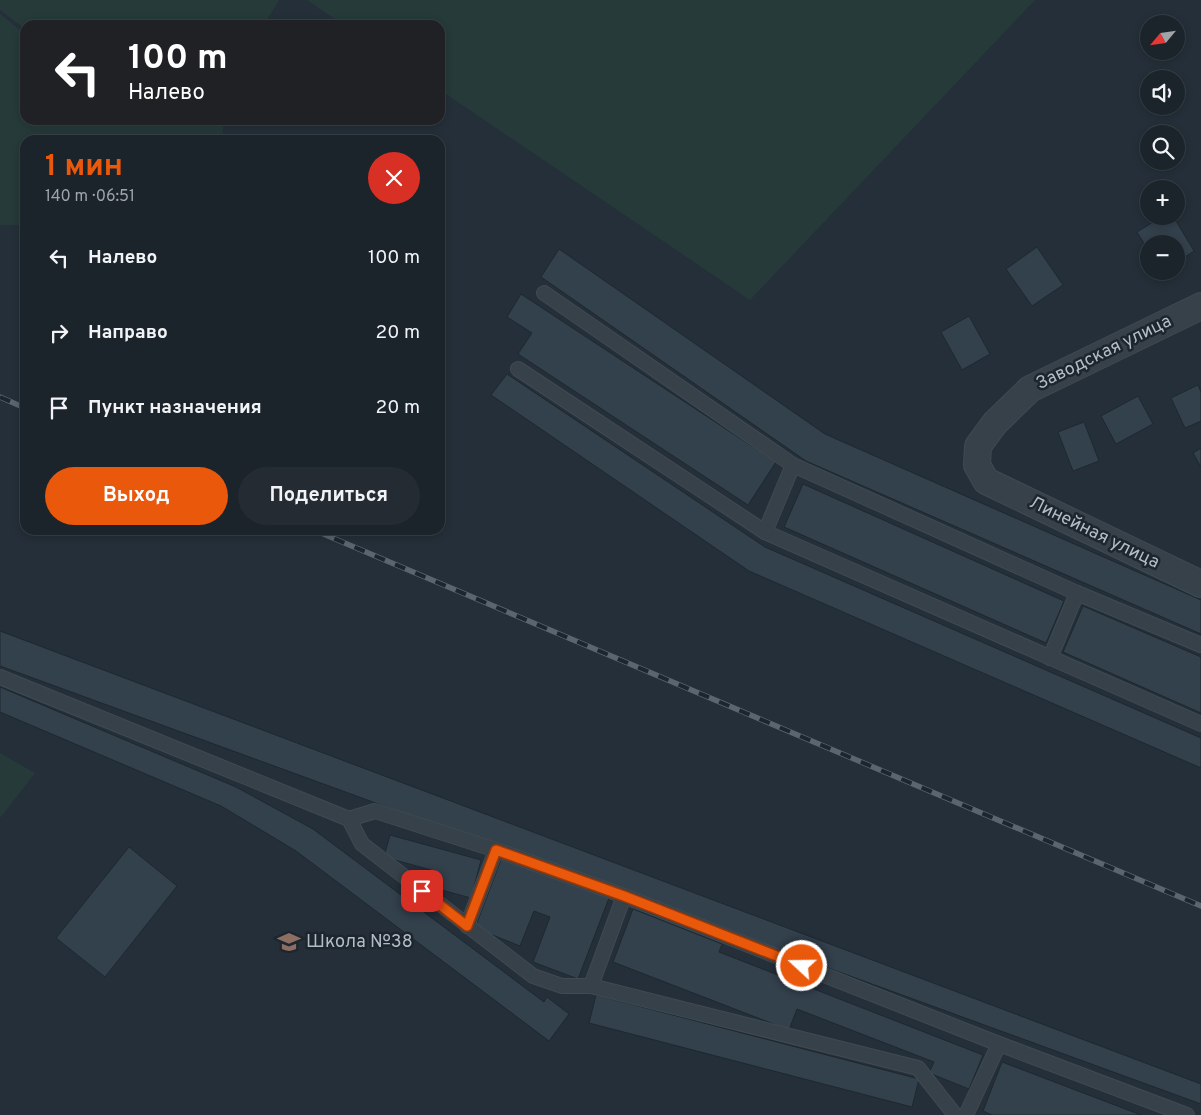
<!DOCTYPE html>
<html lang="ru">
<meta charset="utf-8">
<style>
body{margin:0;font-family:Overpass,sans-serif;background:#242b33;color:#f1f3f6;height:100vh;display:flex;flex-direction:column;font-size:19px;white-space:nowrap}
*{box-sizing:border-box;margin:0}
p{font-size:16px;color:#a0a4a9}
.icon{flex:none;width:28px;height:28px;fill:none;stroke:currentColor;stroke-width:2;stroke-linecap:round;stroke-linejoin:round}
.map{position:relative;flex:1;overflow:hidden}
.drawer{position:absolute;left:20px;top:135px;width:425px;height:400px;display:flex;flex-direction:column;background:#1b232b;border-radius:15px;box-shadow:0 2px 8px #0003,0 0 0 1px #394047}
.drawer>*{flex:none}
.hud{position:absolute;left:20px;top:20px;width:425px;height:105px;border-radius:15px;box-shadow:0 2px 8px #0003,0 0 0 1px #394047;background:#202124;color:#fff;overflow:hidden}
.needle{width:32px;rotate:241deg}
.buttons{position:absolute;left:1140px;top:15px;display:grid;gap:10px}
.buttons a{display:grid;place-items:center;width:45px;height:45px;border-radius:50%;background:#1b232b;box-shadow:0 2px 8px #0003,0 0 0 1px #394047;font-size:25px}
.pin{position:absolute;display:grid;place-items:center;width:42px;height:42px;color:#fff;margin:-21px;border-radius:10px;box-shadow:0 2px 8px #0006}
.me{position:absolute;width:55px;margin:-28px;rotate:291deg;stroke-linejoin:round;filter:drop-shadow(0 0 4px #0008)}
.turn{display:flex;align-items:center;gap:18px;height:105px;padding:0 25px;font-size:22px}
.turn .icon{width:65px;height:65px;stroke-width:2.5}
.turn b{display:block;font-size:35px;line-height:42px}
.round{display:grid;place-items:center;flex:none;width:52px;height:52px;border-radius:26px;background:#242b33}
.summary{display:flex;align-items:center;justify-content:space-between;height:85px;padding:0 25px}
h1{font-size:30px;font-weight:700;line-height:38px;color:#ea580c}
.button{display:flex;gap:10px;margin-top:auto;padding:10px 25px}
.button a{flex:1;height:58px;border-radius:30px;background:#ea580c;color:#fff;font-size:20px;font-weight:700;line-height:58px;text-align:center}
.button a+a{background:#242b33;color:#f1f3f6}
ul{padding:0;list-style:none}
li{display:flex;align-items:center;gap:15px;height:75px;padding:0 25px}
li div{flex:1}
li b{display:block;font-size:19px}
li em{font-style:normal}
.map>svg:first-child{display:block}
</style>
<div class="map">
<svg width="1201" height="1115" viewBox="0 0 1201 1115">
<rect width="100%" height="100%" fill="#242f39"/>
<g fill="#263a3a">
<polygon points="0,0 279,0 264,25 25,25 25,29 0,10"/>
<polygon points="307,0 1035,0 750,300 440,90 440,25 344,25"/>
<polygon points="0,14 25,34 25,120 135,120 139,122 145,120 224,120 222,140 25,140 25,250 19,225 0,225"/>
<polygon points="0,753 35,773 0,818"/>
</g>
<g fill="#33414d" stroke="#1e2830">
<polygon points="1163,216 1173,216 1194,251 1176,263 1176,244 1149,244 1149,251 1137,232"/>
<polygon points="1037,247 1063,285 1032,306 1006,269"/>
<polygon points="559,249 825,434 1201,600 1201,634 806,461 541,277"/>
<polygon points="521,294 776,462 748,505 518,354 532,333 507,317"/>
<polygon points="969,316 990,354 962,370 941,332"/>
<polygon points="507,374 765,547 1201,738 1201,768 749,571 491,395"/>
<polygon points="1198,385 1201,392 1201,421 1185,428 1171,398"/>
<polygon points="1138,396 1153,424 1116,444 1101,416"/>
<polygon points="1084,422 1099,461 1073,471 1058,432"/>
<polygon points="1201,448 1201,467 1193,453"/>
<polygon points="803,484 1064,601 1046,643 784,527"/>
<polygon points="1083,606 1201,657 1201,713 1063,652"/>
<polygon points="0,631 1201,1084 1201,1104 0,666"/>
<polygon points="0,687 236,787 313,829 544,1002 547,997 569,1014 549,1041 296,851 221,806 0,712"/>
<polygon points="390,835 481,860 471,898 427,886 431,870 384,857"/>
<polygon points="129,847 177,886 105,977 56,938"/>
<polygon points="502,857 609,898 578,979 533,962 550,917 534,911 520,946 475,928"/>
<polygon points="633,909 722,944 719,952 983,1055 969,1089 929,1073 934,1062 797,1009 789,1030 613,962"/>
<polygon points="596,995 919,1079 912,1107 589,1023"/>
<polygon points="1002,1062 1141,1115 992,1115 983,1111"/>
</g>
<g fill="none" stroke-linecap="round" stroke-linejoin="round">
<defs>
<g id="lane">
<polyline points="544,293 793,465 1077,593 1201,645"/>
<polyline points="518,369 765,532 1201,724"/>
<polyline points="765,532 793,465"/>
<polyline points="1050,658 1077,593"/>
<polyline points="0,677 349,819"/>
<polyline points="467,926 496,850"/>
<polyline points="591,986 624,896"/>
<polyline points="999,1044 1187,1115"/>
<polyline points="955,1115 918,1068 591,986 562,986 533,976 362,844 349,819 375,811 496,850 624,896 999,1044 966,1115"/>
</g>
<polyline id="street" points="1201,306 1030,389 995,423 978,446 977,465 986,481 1201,584"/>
</defs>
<use href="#lane" stroke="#404a52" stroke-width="16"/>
<use href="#street" stroke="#404a52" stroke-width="28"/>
<use href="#lane" stroke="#374149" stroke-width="14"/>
<use href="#street" stroke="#374149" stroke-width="26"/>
<defs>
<g id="rail">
<polyline points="0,397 25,408"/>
<polyline points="314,530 1201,906"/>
</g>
</defs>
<use href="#rail" stroke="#5a6570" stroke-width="5.5"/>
<use href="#rail" stroke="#1d262e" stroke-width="4" stroke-dasharray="11" stroke-linecap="butt"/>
</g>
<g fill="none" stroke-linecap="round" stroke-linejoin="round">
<defs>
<polyline id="route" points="422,891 467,926 496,850 624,896 802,966"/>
</defs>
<use href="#route" stroke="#983908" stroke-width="12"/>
<use href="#route" stroke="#ea580c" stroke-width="9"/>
</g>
<defs>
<symbol id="school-bare" viewBox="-9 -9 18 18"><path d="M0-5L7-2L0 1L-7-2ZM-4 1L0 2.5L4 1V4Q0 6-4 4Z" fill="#8d6e63" stroke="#1d262e" stroke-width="2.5" paint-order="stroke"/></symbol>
</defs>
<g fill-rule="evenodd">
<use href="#school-bare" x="273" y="926" width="32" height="32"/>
</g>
<g text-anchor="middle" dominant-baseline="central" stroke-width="5" stroke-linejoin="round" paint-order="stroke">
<g font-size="18" fill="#b2bcc5" stroke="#1d262e">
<text transform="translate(1104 353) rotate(-26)">Заводская улица</text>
<text transform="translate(1094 533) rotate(26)">Линейная улица</text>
</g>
<g font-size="18" fill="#b2bcc5" stroke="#1d262e" text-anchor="start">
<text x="306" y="942">Школа №38</text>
</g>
</g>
</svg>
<div class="buttons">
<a><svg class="needle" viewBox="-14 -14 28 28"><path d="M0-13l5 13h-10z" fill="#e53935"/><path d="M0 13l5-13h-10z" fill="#a0a4a9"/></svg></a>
<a><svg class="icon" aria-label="sound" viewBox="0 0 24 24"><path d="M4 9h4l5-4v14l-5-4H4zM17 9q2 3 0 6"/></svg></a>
<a><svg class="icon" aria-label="search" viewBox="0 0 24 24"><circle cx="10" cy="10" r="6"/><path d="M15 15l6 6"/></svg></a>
<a>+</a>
<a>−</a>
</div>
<div class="pin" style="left:422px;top:891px;background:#d93025"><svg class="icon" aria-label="arrive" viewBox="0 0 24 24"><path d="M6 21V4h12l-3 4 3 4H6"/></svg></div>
<svg class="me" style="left:802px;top:966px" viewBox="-20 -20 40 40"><circle r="17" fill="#ea580c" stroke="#fff" stroke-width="3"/><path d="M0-11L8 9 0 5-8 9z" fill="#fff"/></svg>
<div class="hud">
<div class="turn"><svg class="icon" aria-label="left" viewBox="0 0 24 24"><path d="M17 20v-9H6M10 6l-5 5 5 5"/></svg><div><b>100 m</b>Налево</div></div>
</div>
<section class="drawer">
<div class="summary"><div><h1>1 мин</h1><p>140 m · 06:51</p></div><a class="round" style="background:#d93025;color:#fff"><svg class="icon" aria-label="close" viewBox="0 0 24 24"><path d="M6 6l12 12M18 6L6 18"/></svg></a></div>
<ul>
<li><svg class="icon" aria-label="left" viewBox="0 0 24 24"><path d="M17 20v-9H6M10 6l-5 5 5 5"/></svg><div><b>Налево</b></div><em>100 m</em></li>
<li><svg class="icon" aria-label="right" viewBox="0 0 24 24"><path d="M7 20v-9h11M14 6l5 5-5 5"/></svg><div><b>Направо</b></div><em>20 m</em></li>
<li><svg class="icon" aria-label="arrive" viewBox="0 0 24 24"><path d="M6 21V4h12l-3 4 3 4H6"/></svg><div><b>Пункт назначения</b></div><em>20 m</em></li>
</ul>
<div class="button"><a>Выход</a><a>Поделиться</a></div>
</section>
</div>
